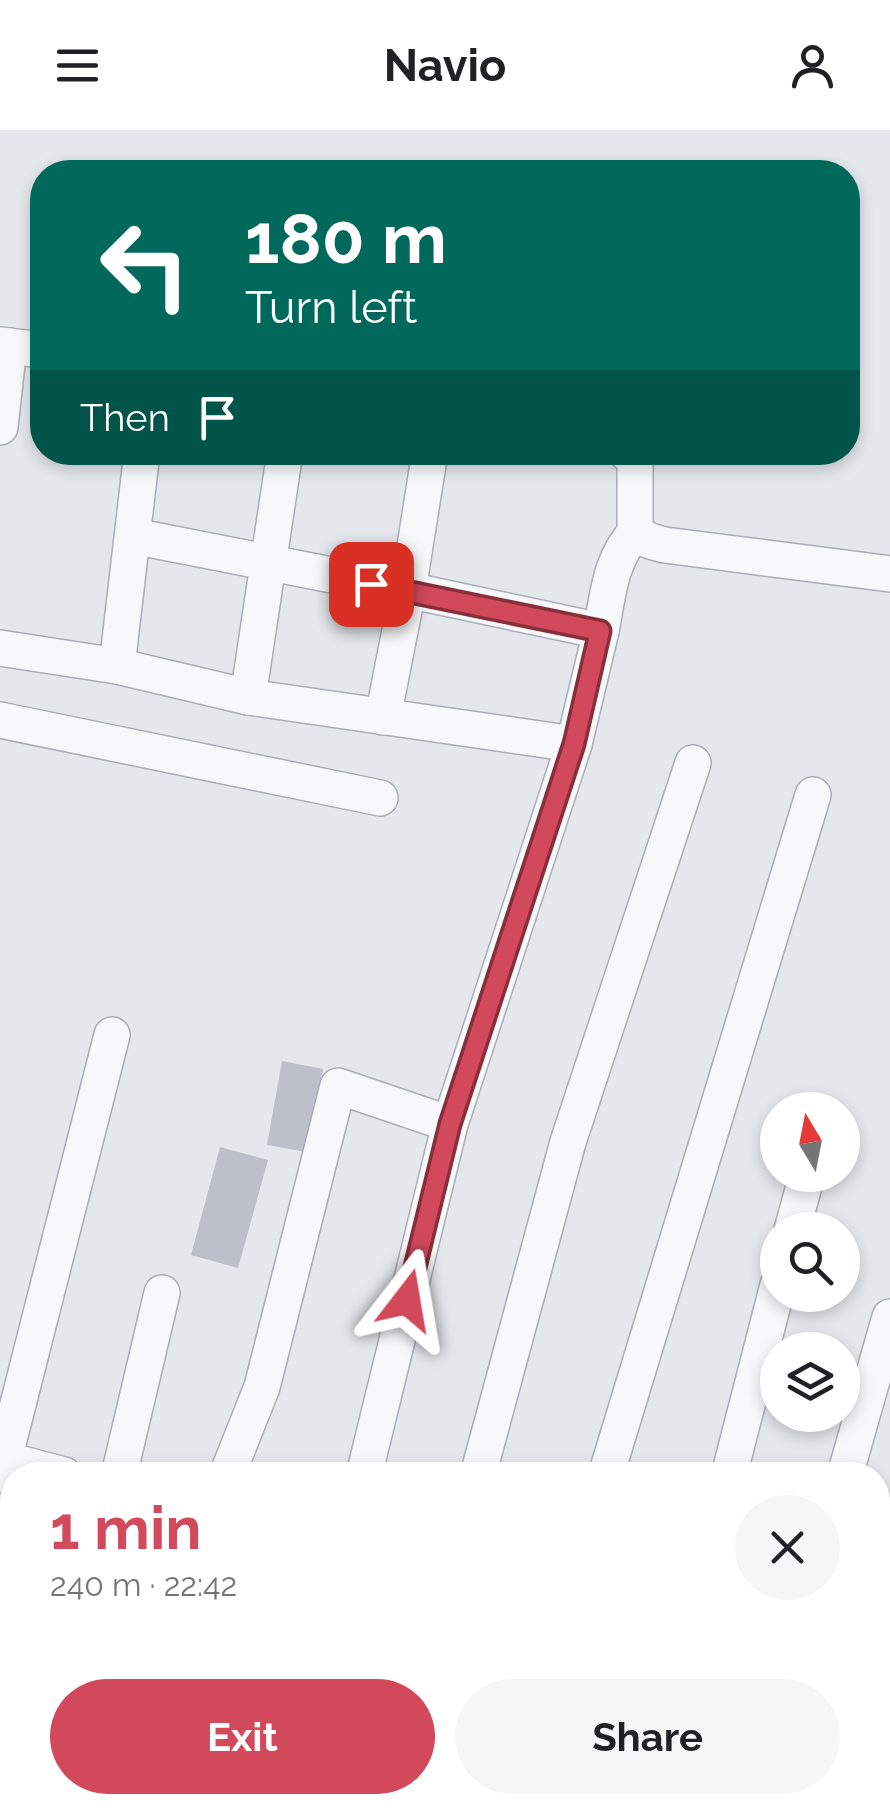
<!DOCTYPE html>
<meta charset="utf-8">
<style>
body{margin:0;font-family:Raleway,sans-serif;background:#f6f6f6;color:#202124;height:100vh;display:flex;flex-direction:column;font-size:38px;white-space:nowrap}
*{box-sizing:border-box;margin:0}
p{font-size:32px;color:#757577}
.icon{flex:none;width:55px;height:55px;fill:none;stroke:currentColor;stroke-width:2;stroke-linecap:round;stroke-linejoin:round}
.map{position:relative;flex:1;overflow:hidden}
.panel{position:absolute;left:0px;top:1332px;width:890px;height:352px;display:flex;flex-direction:column;background:#fff;border-radius:40px 40px 0 0;box-shadow:0 5px 15px #0003}
.panel>*{flex:none}
.guide{position:absolute;left:30px;top:30px;width:830px;height:305px;border-radius:40px;box-shadow:0 5px 15px #0003;background:#00695c;color:#fff;overflow:hidden}
.needle{width:65px;rotate:350deg}
.controls{position:absolute;left:760px;top:962px;display:grid;gap:20px}
.controls a{display:grid;place-items:center;width:100px;height:100px;border-radius:50%;background:#fff;box-shadow:0 5px 15px #0003;font-size:50px}
.pin{position:absolute;display:grid;place-items:center;width:85px;height:85px;color:#fff;margin:-42px;border-radius:20px;box-shadow:0 5px 15px #0006}
.me{position:absolute;width:110px;margin:-55px;rotate:14deg;stroke-linejoin:round;filter:drop-shadow(0 0 8px #0008)}
.turn{display:flex;align-items:center;gap:35px;height:210px;padding:0 50px;font-size:45px}
.turn .icon{width:130px;height:130px;stroke-width:2.5}
.turn b{display:block;font-size:70px;line-height:85px}
.then{display:flex;align-items:center;height:95px;padding:0 50px;background:#0003;gap:20px;font-size:38px}
.round{display:grid;place-items:center;flex:none;width:105px;height:105px;border-radius:52px;background:#f6f6f6}
.head{display:flex;align-items:center;justify-content:space-between;height:170px;padding:0 50px}
h1{font-size:60px;font-weight:700;line-height:75px;color:#d1495b}
.cta{display:flex;gap:20px;margin-top:auto;padding:20px 50px}
.cta a{flex:1;height:115px;border-radius:60px;background:#d1495b;color:#fff;font-size:40px;font-weight:700;line-height:115px;text-align:center}
.cta a+a{background:#f6f6f6;color:#202124}
header{display:flex;justify-content:space-between;align-items:center;height:130px;padding:0 50px;background:#fff;font-size:45px;font-weight:700}
.map>svg:first-child{display:block}
</style>
<header><svg class="icon" aria-label="menu" viewBox="0 0 24 24"><path d="M4 6h16M4 12h16M4 18h16"/></svg>Navio<svg class="icon" aria-label="person" viewBox="0 0 24 24"><circle cx="12" cy="8" r="4"/><path d="M4 21q1-7 8-7t8 7"/></svg></header>
<div class="map">
<svg width="890" height="1684" viewBox="0 0 890 1684">
<rect width="100%" height="100%" fill="#e4e7ec"/>
<g fill="#bbc0ca">
<polygon points="282,931 323,939 307,1022 267,1015"/>
<polygon points="220,1017 268,1030 238,1138 191,1125"/>
</g>
<g fill="none" stroke-linecap="round" stroke-linejoin="round">
<defs>
<g id="minor">
<polyline points="0,215 42,220"/>
<polyline points="0,297 9,216"/>
<path d="M 626,322 L 635,331 L 635,395 C 639,410 653,412 665,415 L 890,444"/>
<polyline points="133,406 408,460 601,501 574,614"/>
<path d="M 601,501 C 608,465 610,428 637,401"/>
<polyline points="0,518 117,536 248,567 574,614 450,994"/>
<polyline points="117,536 142,322"/>
<polyline points="248,567 285,322"/>
<polyline points="383,587 408,460 430,322"/>
<polyline points="0,590 380,668"/>
<polyline points="792,1100 807,1045"/>
<polyline points="0,1328 64,1345"/>
<polyline points="0,1345 112,905"/>
<polyline points="119,1345 162,1163"/>
<polyline points="227,1345 262,1257 338,956 450,994 364,1345"/>
<polyline points="478,1345 568,1012 693,633"/>
<polyline points="606,1345 813,665"/>
<polyline points="729,1345 778,1155"/>
<polyline points="845,1345 890,1187"/>
<polyline points="0,1549 12,1566"/>
<polyline points="878,1586 890,1538"/>
<polyline points="18,1684 20,1672"/>
<polyline points="129,1684 133,1672"/>
<polyline points="357,1684 360,1672"/>
<polyline points="594,1684 611,1676 632,1672"/>
<polyline points="853,1684 856,1672"/>
</g>
</defs>
<use href="#minor" stroke="#a9aeb7" stroke-width="38"/>
<use href="#minor" stroke="#f7f8fa" stroke-width="35"/>
</g>
<g fill="none" stroke-linecap="round" stroke-linejoin="round">
<defs>
<polyline id="route" points="371,454 600,501 574,614 450,994 407,1170"/>
</defs>
<use href="#route" stroke="#882f3b" stroke-width="25"/>
<use href="#route" stroke="#d1495b" stroke-width="18"/>
</g>
</svg>
<div class="controls">
<a><svg class="needle" viewBox="-14 -14 28 28"><path d="M0-13l5 13h-10z" fill="#e53935"/><path d="M0 13l5-13h-10z" fill="#757577"/></svg></a>
<a><svg class="icon" aria-label="search" viewBox="0 0 24 24"><circle cx="10" cy="10" r="6"/><path d="M15 15l6 6"/></svg></a>
<a><svg class="icon" aria-label="layers" viewBox="0 0 24 24"><path d="M12 4l9 5-9 5-9-5zM3 14l9 5 9-5"/></svg></a>
</div>
<div class="pin" style="left:371px;top:454px;background:#d93025"><svg class="icon" aria-label="arrive" viewBox="0 0 24 24"><path d="M6 21V4h12l-3 4 3 4H6"/></svg></div>
<svg class="me" style="left:407px;top:1170px" viewBox="-20 -20 40 40"><path d="M0-17L14 15 0 8-14 15z" fill="#d1495b" stroke="#fff" stroke-width="4"/></svg>
<div class="guide">
<div class="turn"><svg class="icon" aria-label="left" viewBox="0 0 24 24"><path d="M17 20v-9H6M10 6l-5 5 5 5"/></svg><div><b>180 m</b>Turn left</div></div>
<div class="then">Then<svg class="icon" aria-label="arrive" viewBox="0 0 24 24"><path d="M6 21V4h12l-3 4 3 4H6"/></svg></div>
</div>
<section class="panel">
<div class="head"><div><h1>1 min</h1><p>240 m · 22:42</p></div><a class="round"><svg class="icon" aria-label="close" viewBox="0 0 24 24"><path d="M6 6l12 12M18 6L6 18"/></svg></a></div>
<div class="cta"><a>Exit</a><a>Share</a></div>
</section>
</div>
